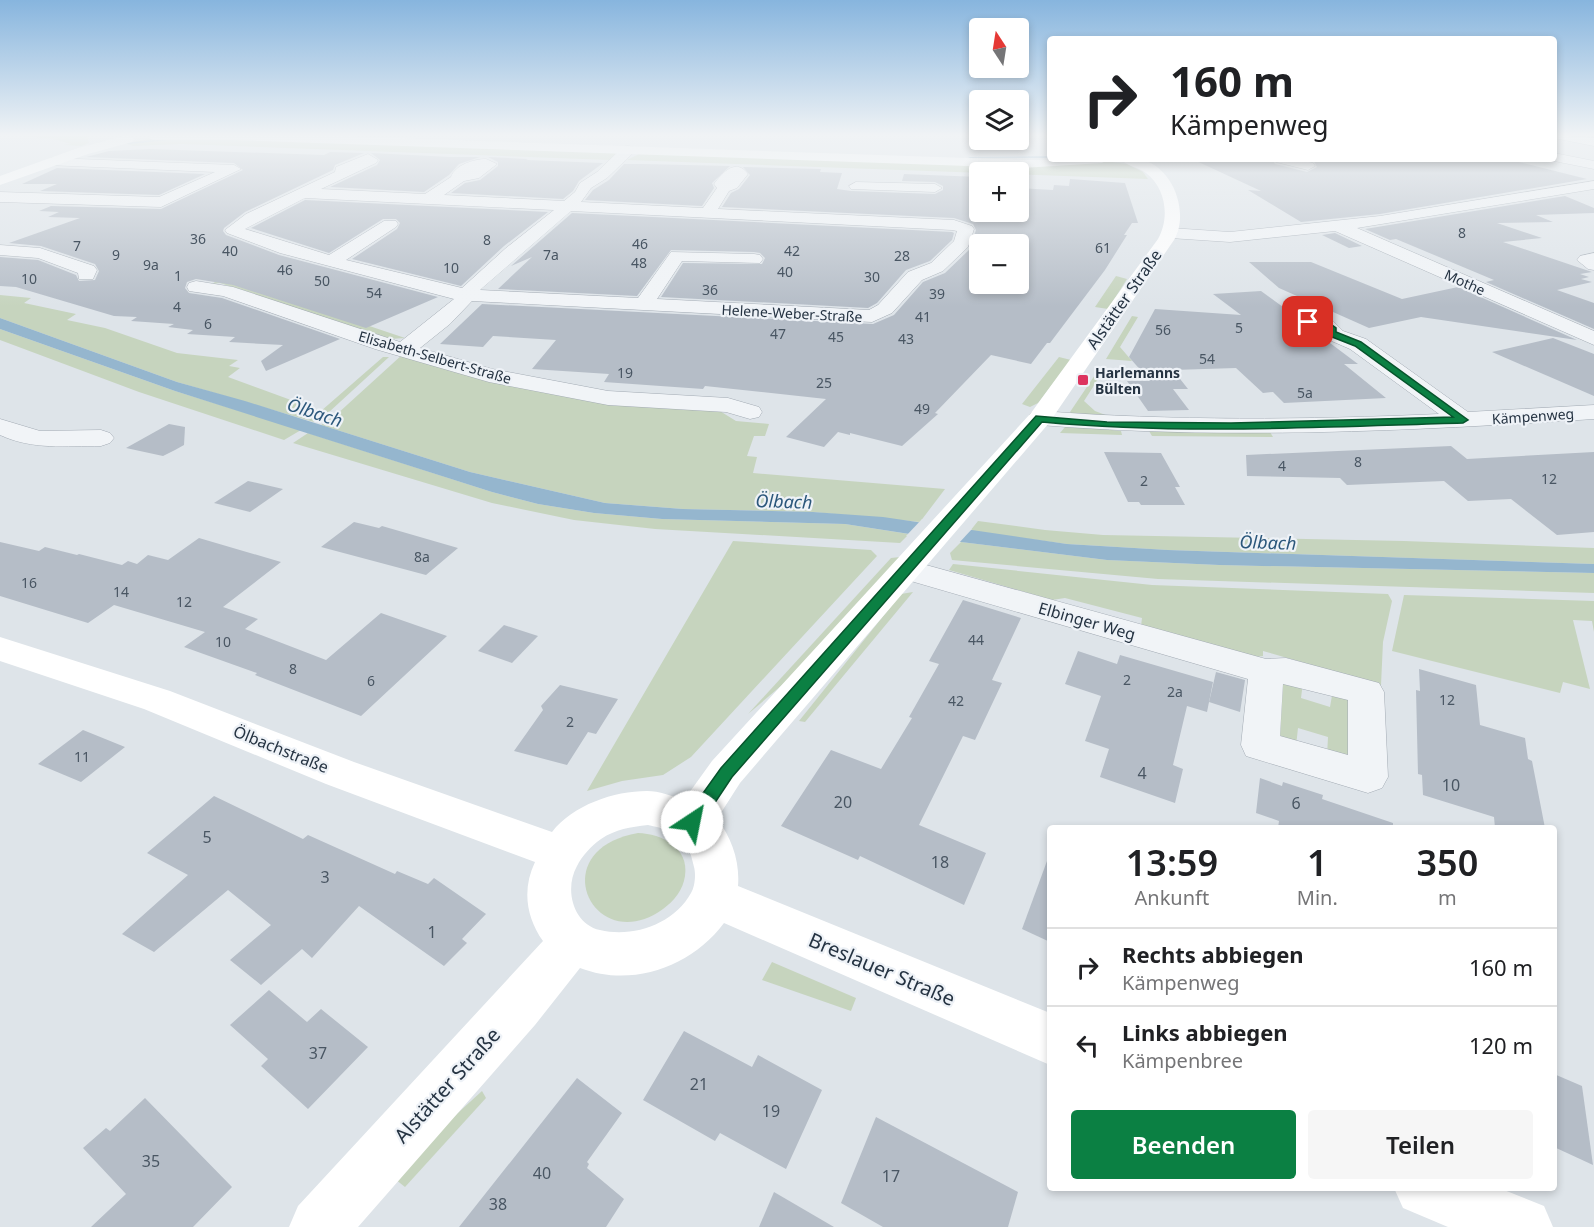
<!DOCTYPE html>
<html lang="de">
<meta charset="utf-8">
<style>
body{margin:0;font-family:"Noto Sans",sans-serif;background:#f6f6f6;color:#202124;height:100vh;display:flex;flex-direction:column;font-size:22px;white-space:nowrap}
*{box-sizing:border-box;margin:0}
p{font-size:20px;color:#757577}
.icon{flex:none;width:33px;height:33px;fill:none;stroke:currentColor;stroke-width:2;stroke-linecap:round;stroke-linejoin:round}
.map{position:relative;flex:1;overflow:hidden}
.details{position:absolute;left:1047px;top:825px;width:510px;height:366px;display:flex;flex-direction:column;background:#fff;border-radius:6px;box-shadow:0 3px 9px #0003}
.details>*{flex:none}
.hud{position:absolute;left:1047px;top:36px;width:510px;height:126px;border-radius:6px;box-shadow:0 3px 9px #0003;background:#fff;color:#202124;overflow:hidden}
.needle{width:39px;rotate:348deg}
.buttons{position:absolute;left:969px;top:18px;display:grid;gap:12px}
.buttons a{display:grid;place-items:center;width:60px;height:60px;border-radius:6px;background:#fff;box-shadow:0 3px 9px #0003;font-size:30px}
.pin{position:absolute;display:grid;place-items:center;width:51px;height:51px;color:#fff;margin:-26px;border-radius:12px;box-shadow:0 3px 9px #0006}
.me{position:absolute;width:66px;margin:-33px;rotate:34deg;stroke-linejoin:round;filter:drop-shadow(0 0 4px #0008)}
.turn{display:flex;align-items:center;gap:21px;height:126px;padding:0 24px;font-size:27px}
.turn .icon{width:78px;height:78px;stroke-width:2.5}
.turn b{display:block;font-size:42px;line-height:51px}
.eta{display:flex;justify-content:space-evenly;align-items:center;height:102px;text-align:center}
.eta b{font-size:36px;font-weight:600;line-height:42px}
.action{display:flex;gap:12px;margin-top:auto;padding:12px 24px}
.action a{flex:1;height:69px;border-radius:6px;background:#0b8043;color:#fff;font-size:24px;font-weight:600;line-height:69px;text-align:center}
.action a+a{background:#f6f6f6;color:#202124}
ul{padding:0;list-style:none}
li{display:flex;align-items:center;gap:18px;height:78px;padding:0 24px;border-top:2px solid #e0e0e0}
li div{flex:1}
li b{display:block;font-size:22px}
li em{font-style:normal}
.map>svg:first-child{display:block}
</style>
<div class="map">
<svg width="1594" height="1227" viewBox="0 0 1594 1227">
<rect width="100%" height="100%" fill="#dee4e9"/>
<g fill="#c6d4be">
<polygon points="11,135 87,135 89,143 81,146 63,145 71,144 53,139"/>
<polygon points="164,136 615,153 616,155 611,160 181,144 133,146 124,143 164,137 129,140"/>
<polygon points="639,154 1030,166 1104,161 1127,164 1143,172 1148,179 627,160"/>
<polygon points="206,271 405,338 390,339 220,283 212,284 215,282"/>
<polygon points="1116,276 1127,279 1108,309 1095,307"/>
<polygon points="0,295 31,298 24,303 76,314 67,320 105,328 177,353 238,360 229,366 240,368 228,377 321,411 383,357 389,357 328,413 314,422 177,382 0,318"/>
<polygon points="1132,316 1138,317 1120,347 1132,361 1106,359"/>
<polygon points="0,329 175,391 301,430 284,440 139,392 0,340"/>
<polygon points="403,354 475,376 715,408 736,421 769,424 765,436 754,436 747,456 757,457 753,473 945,489 920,522 813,512 683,509 605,503 470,472 321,425 336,415"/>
<polygon points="1059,357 1071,360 1038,403 1030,407 1022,404"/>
<polygon points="1097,372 1102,373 1084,401 1095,411 1116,419 1073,415 1070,412"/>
<polygon points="1074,426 1121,431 1122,435 1060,433 1065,427"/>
<polygon points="1149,431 1270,432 1273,437 1152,436"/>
<polygon points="308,433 492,492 538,504 594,513 662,519 845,524 909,534 900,543 655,529 574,520 492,503 293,443"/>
<polygon points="978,521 1045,530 1103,535 1404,541 1594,548 1594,564 1168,550 1067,544 970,531"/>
<polygon points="733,541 871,550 877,556 691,757 663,775 622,781 587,791"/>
<polygon points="961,542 1107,560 1219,565 1594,573 1594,593 1158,579 952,560 950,553"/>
<polygon points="900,557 788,680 748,714 891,558"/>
<polygon points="953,564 1152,585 1388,594 1392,601 1383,642 1381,685 1263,651 1263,656 1248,658 1141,626 1142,618 1065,598 1052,600 949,570"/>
<polygon points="913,592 805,722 799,721 901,594"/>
<polygon points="1404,595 1594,601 1594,632 1592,621 1573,620 1590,689 1563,682 1560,693 1392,651"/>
<polygon points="1303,682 1301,698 1330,707 1333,690 1341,692 1357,707 1353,753 1335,759 1327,756 1328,737 1298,728 1296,746 1289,744 1273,728 1281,683"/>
<path d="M 638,833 C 662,834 689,847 685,876 C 683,890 674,901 663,909 C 594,959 541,850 638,833 Z"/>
<polygon points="772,962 856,998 851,1011 762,980"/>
<polygon points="482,1091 486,1098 405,1187 395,1179 448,1122"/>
</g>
<polygon fill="#95b6ce" points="0,318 177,382 245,401 470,472 605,503 683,509 813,512 883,517 1067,544 1168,550 1594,564 1594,573 1219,565 1107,560 961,542 845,524 662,519 594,513 538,504 492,492 175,391 0,329"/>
<polygon fill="#dee4e9" points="922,519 972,529 958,544 906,536"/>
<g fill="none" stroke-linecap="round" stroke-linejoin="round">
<g fill="#95b6ce" fill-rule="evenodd">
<polygon points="168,138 169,140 129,144 127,143"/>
<polygon points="1050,156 1050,158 968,158 970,157"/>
</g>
</g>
<g fill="#b5bdc7" fill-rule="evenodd">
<polygon points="150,149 324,155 330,152 364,153 335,165 333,170 245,212 224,228 223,231 226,235 279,255 438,297 366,328 233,285 196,279 187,282 185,288 189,293 222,298 340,339 266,371 261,361 283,345 229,342 235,337 187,334 193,330 168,327 174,324 131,321 137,317 114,316 16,287 0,286 0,257 38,260 76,275 79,281 95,280 99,271 95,264 41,246 9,243 80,218 48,217 59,212 39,211 51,206 161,209 243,170 234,163 86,157 109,151"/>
<polygon points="371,153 451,157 480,157 459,164 449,175 424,192 330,187 377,165 380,160"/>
<polygon points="488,157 528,159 526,160 603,163 579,181 573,191 563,199 451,193 465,183 480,180 498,166 498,162"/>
<polygon points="1192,159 1272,159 1275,164 1307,172 1317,167 1314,161 1306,159 1519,159 1519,162 1587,179 1380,214 1301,222 1248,190 1261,191"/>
<polygon points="624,164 643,164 730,166 712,183 714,188 702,206 585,200 593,190 609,180"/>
<path d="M 743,167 L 821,169 L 820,172 L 842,173 L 837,189 L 851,191 L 935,194 L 943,190 L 943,186 L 935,182 L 902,181 L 904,174 L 980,177 L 980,212 L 1018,212 L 1018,188 L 1053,190 L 1054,185 L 1069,186 L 1070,179 L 1125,183 L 1138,223 L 1132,223 L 1124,235 L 1127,235 L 1105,270 L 1050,343 L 1047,343 L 1031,364 L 991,355 L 935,413 L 938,414 L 902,446 L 850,433 L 850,435 L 838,432 L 824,447 L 786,437 L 826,399 L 705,386 L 703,389 L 604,382 L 609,374 L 532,369 L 556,340 L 493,336 L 483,347 L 440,344 L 482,304 L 873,324 L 894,315 L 923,282 L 945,273 L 970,249 L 976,230 L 973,224 L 954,218 L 722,207 L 731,193 L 739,189 L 750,175 ZM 980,244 L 1018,244 L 1018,284 L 980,284 Z"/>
<polygon points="57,168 205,174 159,195 40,191 57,184 22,184"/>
<polygon points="1565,196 1594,208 1594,213 1536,215 1553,222 1497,223 1542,238 1503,242 1592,272 1580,274 1589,277 1581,279 1592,282 1557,290 1594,303 1594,329 1486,282 1494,280 1396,239 1390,240 1365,229"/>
<polygon points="305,200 548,212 504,246 461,286 352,259 397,229 400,223 396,219 383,219 329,253 251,228"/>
<polygon points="572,213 952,232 954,233 952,240 930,261 906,270 877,303 868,308 661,297 683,263 762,264 765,258 760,253 754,252 671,250 637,296 498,289 532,257 511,266"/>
<polygon points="1335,233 1362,246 1349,248 1322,235"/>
<polygon points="1249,262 1311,262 1402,299 1458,287 1577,340 1421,317 1369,328 1279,288"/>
<polygon points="1261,291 1298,318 1292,321 1290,328 1305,339 1330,343 1358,364 1344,364 1386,398 1284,403 1273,392 1263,393 1236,368 1173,370 1188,389 1173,389 1189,410 1148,411 1127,381 1150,381 1129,357 1155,309 1241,315 1213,294"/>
<polygon points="1553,338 1594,354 1594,396 1492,352"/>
<polygon points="169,424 185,427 184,445 175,450 163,456 126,448"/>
<polygon points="1451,446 1467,459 1594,452 1594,532 1557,535 1511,499 1468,501 1444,481 1347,485 1340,478 1247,476 1246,455"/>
<polygon points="1104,452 1161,453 1180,487 1175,487 1185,505 1141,505 1139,502 1128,502"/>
<polygon points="248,481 283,489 250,512 214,503"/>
<polygon points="354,522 379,528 382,526 458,548 426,575 321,547"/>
<polygon points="199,538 281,562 223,607 258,619 245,629 261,635 326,660 381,613 447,636 361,716 255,675 257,673 184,647 205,632 114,605 88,623 0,596 0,542 39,551 45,547 77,555 79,554 122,565 128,561 137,564 148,555 168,560"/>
<polygon points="963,600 1021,618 992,680 1002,683 975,740 963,736 919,825 986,853 964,905 860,856 858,860 781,826 831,750 881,769 912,718 909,717 939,664 929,661"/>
<polygon points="504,625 538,636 512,663 478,651"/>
<polygon points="1078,651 1117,664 1120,655 1213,682 1207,712 1187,706 1173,765 1183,769 1175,803 1100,777 1109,749 1085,741 1101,696 1065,684"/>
<polygon points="1419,669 1476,685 1480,725 1525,738 1528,759 1532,761 1545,828 1495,828 1494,817 1423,795 1422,775 1418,774 1416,690 1420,691"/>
<polygon points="1216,672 1245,680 1240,712 1209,702"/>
<polygon points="560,685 618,699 596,734 588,732 567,765 514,751 543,710 541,706"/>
<polygon points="83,730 125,747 81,782 38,764"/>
<polygon points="1260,778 1282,786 1283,782 1323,795 1322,799 1393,823 1393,828 1278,828 1279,821 1256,813"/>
<polygon points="214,796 303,839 308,835 395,874 397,871 428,884 434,878 486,914 462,939 467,943 444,966 359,906 312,958 302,949 261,985 230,960 271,925 228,890 154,952 122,934 188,875 147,853"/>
<polygon points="1047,861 1050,861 1050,942 1022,929"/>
<polygon points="269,990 307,1022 321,1009 368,1047 308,1109 261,1066 268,1059 230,1025"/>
<polygon points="684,1031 752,1067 758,1055 822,1090 786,1169 720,1133 715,1141 643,1100"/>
<polygon points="1554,1074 1582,1086 1593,1165 1554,1147"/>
<polygon points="577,1078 622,1113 587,1162 589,1164 587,1168 624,1199 606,1227 459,1227"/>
<polygon points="145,1098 232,1187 193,1227 91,1227 126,1194 83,1148 106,1128 110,1131"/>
<polygon points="876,1117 1018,1192 1008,1227 883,1227 841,1203"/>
<polygon points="774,1192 834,1227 759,1227"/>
</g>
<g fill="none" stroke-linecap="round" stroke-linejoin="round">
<defs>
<g id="street">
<path d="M 628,146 L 633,147 L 635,150 L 633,153 L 607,178 L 591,188 L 581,202 L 703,208 L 717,188 L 714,184 C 723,172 736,158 748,174 L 737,188 L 729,191 L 718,209 L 954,220 L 972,226 L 974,229 L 968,247 L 943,271 L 922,280 L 892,313 L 872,322 L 472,301 L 450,324 L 420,348 L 492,369 L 608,391 L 728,398 L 759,407 L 762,412 L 759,417 L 750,419 L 726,412 L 608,405 L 489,382 L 375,349 L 223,296 L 189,291 L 187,287 L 189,283 L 196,281 L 233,287 L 400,342 L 454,299 L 280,253 L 227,233 L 225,230 L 246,214 L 335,172 L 336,167 L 368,154 L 378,160 L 376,163 L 321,189 L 425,194 L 451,177 C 455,165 474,159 486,159 L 497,164 L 479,178 L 464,181 L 444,195 L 564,201 L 575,192 L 580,183 L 597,172 L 623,147 ZM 305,198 L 554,210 L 506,248 L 462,288 L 346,260 L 396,227 L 398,224 L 396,221 L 384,221 L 329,255 L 245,229 ZM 571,211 L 952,230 L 957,231 L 954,241 L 931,263 L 908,272 L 878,305 L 869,310 L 657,299 L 682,261 L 760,263 L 763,259 L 760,255 L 754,254 L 671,252 L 638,298 L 480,290 Z"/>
<polygon points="1554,153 1594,161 1594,169 1549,160 1554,159"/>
<polygon points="52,158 234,165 241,169 161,207 0,202 0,192 159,197 215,172 47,165 45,162"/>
<polygon points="1274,159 1297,159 1313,163 1315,166 1308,170 1276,162"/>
<polygon points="1594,181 1594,189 1357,228 1594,331 1594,345 1335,231 1230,242 1170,238 1162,233 1170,228 1230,232 1380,216"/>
<polygon points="856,182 935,184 942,188 935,192 851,189 849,186"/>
<polygon points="0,245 40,248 94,266 97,270 93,279 79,279 78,273 38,258 0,255"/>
<polygon points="1594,253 1594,270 1588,269 1577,260 1580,256"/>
<path d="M 1312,316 L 1333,321 L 1343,331 L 1366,339 L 1468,412 L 1594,405 L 1594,419 C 1409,431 1225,440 1040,425 L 1031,423 L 1028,418 L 1031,413 L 1040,411 C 1173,421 1306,420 1439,414 L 1350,349 L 1327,339 L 1305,337 L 1291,326 L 1294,322 Z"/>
<path d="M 0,419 L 40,431 L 101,430 L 110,433 L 114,438 L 110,443 L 101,446 C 66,446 32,450 0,435 Z"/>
<path d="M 908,560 L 1266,659 L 1286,658 L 1379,683 L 1384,692 L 1388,777 L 1382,788 L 1368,793 L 1246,756 L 1241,745 L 1248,679 L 897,577 L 892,570 L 897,563 ZM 1283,684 L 1348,700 L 1348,755 L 1280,736 Z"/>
</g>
<polygon id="primary" points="1554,135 1594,138 1594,146 1554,138"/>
</defs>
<use href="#street" stroke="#a3abb4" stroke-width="1"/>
<use href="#primary" stroke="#9ca9b6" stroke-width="1"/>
<use href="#street" fill="#f1f4f7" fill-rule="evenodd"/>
<g fill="#fff" fill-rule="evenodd">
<polygon points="128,135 134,139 132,142 88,154 0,185 0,176 78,148"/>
<polygon points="148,135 309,135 1022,160 1109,159 1102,163 1022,168 232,140 154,140 150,139"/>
<path d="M 1120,159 C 1126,159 1134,158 1139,159 C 1173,165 1190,213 1174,240 L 1049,423 L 740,783 L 717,819 C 732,838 740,862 738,886 L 1050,1013 L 1050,1065 L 724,923 C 691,967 632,988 580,968 L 535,1025 L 358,1227 L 289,1227 L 298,1206 L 543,941 C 526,917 522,889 535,862 L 326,784 L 144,709 L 0,661 L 0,637 L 170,691 L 354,762 L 552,832 C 573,805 614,791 647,791 C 659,791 672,796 684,800 L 712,761 L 1031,413 L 1158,239 C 1170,218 1166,188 1146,173 C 1138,167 1127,166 1120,159 ZM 648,825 C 677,831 688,837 694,867 C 696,874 695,887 691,893 C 674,924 633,938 600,930 C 573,924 564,889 577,866 C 582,856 591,846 601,839 C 616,829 630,827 648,825 Z"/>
<polygon points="1394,1188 1499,1188 1544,1206 1553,1227 1448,1227 1403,1208"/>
</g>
<use href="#primary" fill="#fff" fill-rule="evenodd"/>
</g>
<linearGradient id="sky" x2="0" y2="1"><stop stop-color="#87b5de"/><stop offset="0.44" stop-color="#f0f3f5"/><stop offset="1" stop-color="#f0f3f5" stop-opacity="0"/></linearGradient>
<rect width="1594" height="307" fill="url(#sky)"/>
<path fill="#0b8043" stroke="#07532c" stroke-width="1.5" d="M 1305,320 L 1329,323 L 1336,328 L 1336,332 L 1361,342 L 1468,420 L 1463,423 C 1323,427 1182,435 1042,422 L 732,777 L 698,828 L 692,830 L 686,828 L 683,822 L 686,817 L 721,768 L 1036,416 L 1107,422 L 1231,423 L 1453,417 L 1355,346 L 1327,335 L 1328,330 L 1323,327 L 1305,324 Z"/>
<rect fill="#dd345f" stroke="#eef2f7" stroke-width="2" x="1077" y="374" width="12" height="12" rx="3"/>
<g text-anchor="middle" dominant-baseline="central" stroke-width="4.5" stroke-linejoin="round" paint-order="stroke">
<g font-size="14" fill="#495663">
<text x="1462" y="232">8</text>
<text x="198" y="238">36</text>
<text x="487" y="239">8</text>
<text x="640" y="243">46</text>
<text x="77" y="245">7</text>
<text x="1103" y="247">61</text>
<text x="230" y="250">40</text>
<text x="792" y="250">42</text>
<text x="116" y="254">9</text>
<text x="551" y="254">7a</text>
<text x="902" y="255">28</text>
<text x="639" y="262">48</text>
<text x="151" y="264">9a</text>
<text x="451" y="267">10</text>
<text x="285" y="269">46</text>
<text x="785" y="271">40</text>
<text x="178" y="275">1</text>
<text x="872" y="276">30</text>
<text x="29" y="278">10</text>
<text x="322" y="280">50</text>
<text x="710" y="289">36</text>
<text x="374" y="292">54</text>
<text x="937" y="293">39</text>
<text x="177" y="306">4</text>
<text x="923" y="316">41</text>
<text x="208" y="323">6</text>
<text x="1239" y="327">5</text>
<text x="1163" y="329">56</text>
<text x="778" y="333">47</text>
<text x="836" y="336">45</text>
<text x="906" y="338">43</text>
<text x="1207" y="358">54</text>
<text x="625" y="372">19</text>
<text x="824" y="382">25</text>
<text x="1305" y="392">5a</text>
<text x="922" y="408">49</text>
<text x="1358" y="461">8</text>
<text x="1282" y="465">4</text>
<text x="1549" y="478">12</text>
<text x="1144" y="480">2</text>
<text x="422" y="556">8a</text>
<text x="29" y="582">16</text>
<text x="121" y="591">14</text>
<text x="184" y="601">12</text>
<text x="976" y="639">44</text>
<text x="223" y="641">10</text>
<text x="293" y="668">8</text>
<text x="1127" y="679">2</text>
<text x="371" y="680">6</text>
<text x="1175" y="691">2a</text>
<text x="1447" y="699">12</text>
<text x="956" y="700">42</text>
<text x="570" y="721">2</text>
<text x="82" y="756">11</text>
</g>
<g font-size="14" fill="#253342" stroke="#eef2f7">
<text transform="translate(1465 282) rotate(24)">Mothe</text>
<text transform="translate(792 313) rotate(3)">Helene-Weber-Straße</text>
<text transform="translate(435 357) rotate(16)">Elisabeth-Selbert-Straße</text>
<text transform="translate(1533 416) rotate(-4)">Kämpenweg</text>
</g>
<g font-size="14" font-weight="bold" fill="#253342" stroke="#eef2f7" text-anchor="start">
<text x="1095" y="372">Harlemanns<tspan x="1095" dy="16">Bülten</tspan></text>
</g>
<g font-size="16" fill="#253342" stroke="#eef2f7">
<text transform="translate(1124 299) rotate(-55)">Alstätter Straße</text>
<text transform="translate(1087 621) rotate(16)">Elbinger Weg</text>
<text transform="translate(281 749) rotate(22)">Ölbachstraße</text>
</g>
<g font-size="16" fill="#495663">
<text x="1142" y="773">4</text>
<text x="1451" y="785">10</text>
<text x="843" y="802">20</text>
<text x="1296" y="803">6</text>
<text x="207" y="837">5</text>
<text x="940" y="862">18</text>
<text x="325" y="877">3</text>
<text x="432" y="932">1</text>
<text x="318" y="1053">37</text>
<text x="699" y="1084">21</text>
<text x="771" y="1111">19</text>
<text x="151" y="1161">35</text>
<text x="542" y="1173">40</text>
<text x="891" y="1176">17</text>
<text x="498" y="1204">38</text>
</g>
<g font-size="18" font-style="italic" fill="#2b577b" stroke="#eef2f7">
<text transform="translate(315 412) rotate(18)">Ölbach</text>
<text transform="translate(784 501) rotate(2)">Ölbach</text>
<text transform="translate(1268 542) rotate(2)">Ölbach</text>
</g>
<g font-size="20" fill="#253342" stroke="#eef2f7">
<text transform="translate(882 969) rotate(23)">Breslauer Straße</text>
<text transform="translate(447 1085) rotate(-48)">Alstätter Straße</text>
</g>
</g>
</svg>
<div class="buttons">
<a><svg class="needle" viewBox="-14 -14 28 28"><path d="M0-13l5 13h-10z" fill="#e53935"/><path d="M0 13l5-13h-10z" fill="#757577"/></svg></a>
<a><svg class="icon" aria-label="layers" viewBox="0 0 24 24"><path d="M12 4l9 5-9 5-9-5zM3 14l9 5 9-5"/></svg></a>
<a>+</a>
<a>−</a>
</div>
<div class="pin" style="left:1308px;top:322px;background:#d93025"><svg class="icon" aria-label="arrive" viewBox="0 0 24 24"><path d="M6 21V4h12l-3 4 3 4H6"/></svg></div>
<svg class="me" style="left:692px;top:822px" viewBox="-20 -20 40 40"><circle r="19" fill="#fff"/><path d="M0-13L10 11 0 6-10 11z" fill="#0b8043"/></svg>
<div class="hud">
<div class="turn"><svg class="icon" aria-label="right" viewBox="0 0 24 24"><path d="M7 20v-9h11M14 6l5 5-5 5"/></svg><div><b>160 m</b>Kämpenweg</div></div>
</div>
<section class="details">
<div class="eta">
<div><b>13:59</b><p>Ankunft</p></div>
<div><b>1</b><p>Min.</p></div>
<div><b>350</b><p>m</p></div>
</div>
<ul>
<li><svg class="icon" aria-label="right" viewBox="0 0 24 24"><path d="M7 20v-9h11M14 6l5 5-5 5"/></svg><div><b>Rechts abbiegen</b><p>Kämpenweg</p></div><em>160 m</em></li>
<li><svg class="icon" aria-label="left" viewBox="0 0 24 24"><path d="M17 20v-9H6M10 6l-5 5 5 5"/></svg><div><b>Links abbiegen</b><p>Kämpenbree</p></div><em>120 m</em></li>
</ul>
<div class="action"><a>Beenden</a><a>Teilen</a></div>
</section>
</div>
